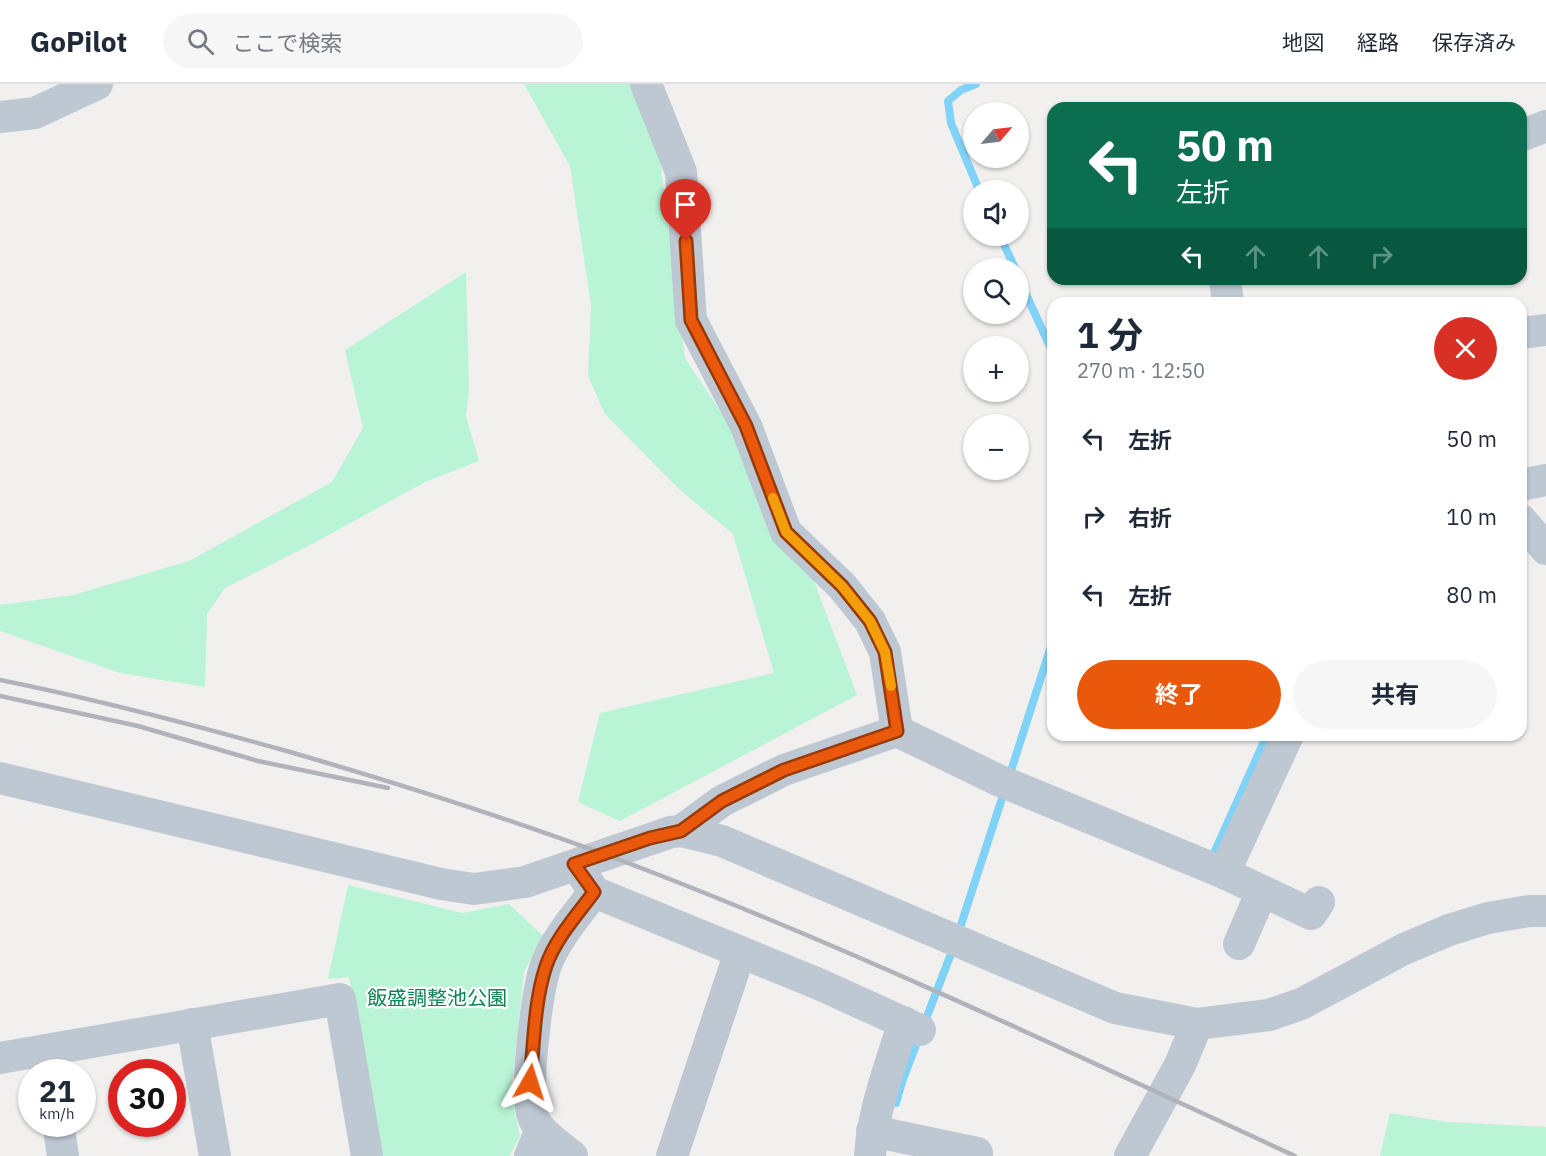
<!DOCTYPE html>
<html lang="ja">
<meta charset="utf-8">
<style>
body{margin:0;font-family:"IBM Plex Sans","Noto Sans JP",sans-serif;background:#f6f6f7;color:#1f2937;height:100vh;display:flex;flex-direction:column;font-size:22px;white-space:nowrap}
*{box-sizing:border-box;margin:0}
p{font-size:20px;color:#747a83}
.icon{flex:none;width:33px;height:33px;fill:none;stroke:currentColor;stroke-width:2;stroke-linecap:round;stroke-linejoin:round}
.map{position:relative;flex:1;overflow:hidden}
.panel{position:absolute;left:1047px;top:213px;width:480px;height:444px;display:flex;flex-direction:column;background:#fff;border-radius:18px;box-shadow:0 2px 4px #0004}
.panel>*{flex:none}
.hud{position:absolute;left:1047px;top:18px;width:480px;height:183px;border-radius:18px;box-shadow:0 2px 4px #0004;background:#0b6e4f;color:#fff;overflow:hidden}
.needle{width:39px;rotate:62deg}
.fabs{position:absolute;left:963px;top:18px;display:grid;gap:12px}
.fabs a{display:grid;place-items:center;width:66px;height:66px;border-radius:50%;background:#fff;box-shadow:0 2px 4px #0004;font-size:30px}
.speed{position:absolute;left:18px;top:975px;display:flex;gap:12px;font-size:30px;font-weight:700;text-align:center}
.speed>*{display:grid;place-content:center;width:78px;height:78px;border-radius:50%;background:#fff;box-shadow:0 2px 4px #0004;line-height:1}
.speed small{font-size:15px;font-weight:400}
.speed .limit{border:9px solid #d22;background:#fff;color:#111}
.pin{position:absolute;display:grid;place-items:center;width:51px;height:51px;color:#fff;margin:-62px -26px;border-radius:50% 50% 50% 0;rotate:-45deg;box-shadow:0 0 6px #0007}
.pin .icon{rotate:45deg}
.me{position:absolute;width:66px;margin:-33px;rotate:6deg;stroke-linejoin:round;filter:drop-shadow(0 0 4px #0008)}
.turn{display:flex;align-items:center;gap:21px;height:126px;padding:0 30px;font-size:27px}
.turn .icon{width:78px;height:78px;stroke-width:2.5}
.turn b{display:block;font-size:42px;line-height:51px}
.lanes{display:flex;align-items:center;height:57px;padding:0 30px;background:#0003;justify-content:center;gap:30px;direction:ltr}
.lanes .off{opacity:.35}
.round{display:grid;place-items:center;flex:none;width:63px;height:63px;border-radius:32px;background:#f6f6f7}
.overview{display:flex;align-items:center;justify-content:space-between;height:102px;padding:0 30px}
h1{font-size:36px;font-weight:700;line-height:45px}
.primary-button{display:flex;gap:12px;margin-top:auto;padding:12px 30px}
.primary-button a{flex:1;height:69px;border-radius:36px;background:#ea580c;color:#fff;font-size:24px;font-weight:700;line-height:69px;text-align:center}
.primary-button a+a{background:#f6f6f7;color:#1f2937}
ul{padding:0;list-style:none}
li{display:flex;align-items:center;gap:18px;height:78px;padding:0 30px}
li div{flex:1}
li b{display:block;font-size:22px}
li em{font-style:normal}
header{display:flex;align-items:center;gap:36px;box-sizing:border-box;height:84px;padding:0 30px;background:#fff;border-bottom:2px solid #e0e1e3}
header strong{font-size:28px}
nav{display:flex;gap:33px;margin-inline-start:auto;font-size:21px}
.search{width:420px;height:54px;background:#f6f6f7;display:flex;align-items:center;gap:15px;box-sizing:border-box;padding:0 21px;border-radius:33px;color:#747a83;font-size:22px}
.map>svg:first-child{display:block}
</style>
<header>
<strong>GoPilot</strong>
<div class="search"><svg class="icon" aria-label="search" viewBox="0 0 24 24"><circle cx="10" cy="10" r="6"/><path d="M15 15l6 6"/></svg>ここで検索</div>
<nav><a>地図</a><a>経路</a><a>保存済み</a></nav>
</header>
<div class="map">
<svg width="1546" height="1072" viewBox="0 0 1546 1072">
<rect width="100%" height="100%" fill="#f2efef"/>
<g fill="#b8f4d5">
<polygon points="524,0 641,0 660,76 685,274 789,431 857,611 620,737 578,718 600,629 774,589 733,450 679,405 605,330 588,292 591,221 570,82"/>
<polygon points="466,188 469,305 466,332 479,377 425,398 314,459 225,504 207,530 205,603 120,589 0,547 0,521 73,511 189,477 332,398 363,344 345,266"/>
<polygon points="348,801 462,829 509,820 543,852 524,888 512,1000 515,1031 520,1052 509,1072 379,1072 349,893 328,895"/>
<polygon points="1390,1029 1448,1038 1546,1043 1546,1072 1380,1072"/>
</g>
<g fill="none" stroke-linecap="round" stroke-linejoin="round">
<g stroke="#80d3f6" stroke-width="8">
<polyline points="976,0 961,6 948,17 951,39 979,106"/>
<polyline points="1000,152 1015,184"/>
<polyline points="1018,193 1053,269"/>
<polyline points="1009,693 1053,556"/>
<polyline points="1215,767 1267,651"/>
<polyline points="958,850 1005,705"/>
<polyline points="896,1019 903,995 954,862"/>
</g>
<g stroke="#bec8d3" stroke-width="32">
<polyline points="646,0 681,88 691,236 746,342 786,448 842,502 870,537 885,568 897,647"/>
<polyline points="0,33 35,29 97,0"/>
<polyline points="1521,52 1546,42"/>
<polyline points="1225,195 1228,219"/>
<polyline points="1521,249 1546,246"/>
<polyline points="1521,401 1546,396"/>
<polyline points="1521,436 1546,465"/>
<polyline points="0,694 441,800 474,805 525,798 671,748 681,747 722,757 1115,924 1197,940 1269,931 1301,920 1404,865 1449,846 1488,834 1529,827 1546,827"/>
<polyline points="681,747 722,717 784,686 897,647 998,696 1224,789 1288,651"/>
<polyline points="1224,789 1311,830 1319,818"/>
<polyline points="594,808 821,901 920,946"/>
<polyline points="1239,860 1262,807"/>
<polyline points="192,940 215,1072"/>
<polyline points="0,974 340,915 367,1072"/>
<polyline points="58,1040 63,1072"/>
<polyline points="872,1047 977,1069 977,1072"/>
<polyline points="530,1072 541,1046"/>
<path d="M 572,1072 C 558,1060 540,1050 533,1033 C 524,1008 537,907 546,881 C 556,854 577,831 594,808 L 583,791"/>
<polyline points="672,1072 740,868"/>
<path d="M 870,1072 C 873,1026 890,982 904,938"/>
<polyline points="1130,1072 1180,981 1197,940"/>
</g>
<g stroke="#b0b3ba" stroke-width="4.5">
<path d="M 0,596 C 95,615 190,640 283,666 C 415,704 545,746 672,796 C 883,879 1089,977 1295,1072"/>
<polyline points="0,612 138,642 258,677 388,704"/>
</g>
</g>
<g fill="none" stroke-linecap="round" stroke-linejoin="round">
<defs>
<path id="route" d="M 530,998 C 534,960 534,918 546,882 C 555,855 577,831 594,808 L 574,780 L 650,754 L 681,747 L 722,717 L 784,686 L 897,647 L 885,568 L 870,537 L 842,502 L 786,448 L 746,342 L 691,236 L 686,157"/>
</defs>
<use href="#route" stroke="#983908" stroke-width="15"/>
<use href="#route" stroke="#ea580c" stroke-width="10"/>
<polyline stroke="#f59e0b" stroke-width="10" points="773,414 786,448 842,502 870,537 885,568 891,602"/>
</g>
<g text-anchor="middle" dominant-baseline="central" stroke-width="4.5" stroke-linejoin="round" paint-order="stroke">
<g font-size="20" fill="#0c8453" stroke="#fff">
<text x="437" y="913">飯盛調整池公園</text>
</g>
</g>
</svg>
<div class="fabs">
<a><svg class="needle" viewBox="-14 -14 28 28"><path d="M0-13l5 13h-10z" fill="#e53935"/><path d="M0 13l5-13h-10z" fill="#747a83"/></svg></a>
<a><svg class="icon" aria-label="sound" viewBox="0 0 24 24"><path d="M4 9h4l5-4v14l-5-4H4zM17 9q2 3 0 6"/></svg></a>
<a><svg class="icon" aria-label="search" viewBox="0 0 24 24"><circle cx="10" cy="10" r="6"/><path d="M15 15l6 6"/></svg></a>
<a>+</a>
<a>−</a>
</div>
<div class="speed"><div>21<small>km/h</small></div><div class="limit">30</div></div>
<div class="pin" style="left:686px;top:157px;background:#d93025"><svg class="icon" aria-label="arrive" viewBox="0 0 24 24"><path d="M6 21V4h12l-3 4 3 4H6"/></svg></div>
<svg class="me" style="left:530px;top:998px" viewBox="-20 -20 40 40"><path d="M0-17L14 15 0 8-14 15z" fill="#ea580c" stroke="#fff" stroke-width="4"/></svg>
<div class="hud">
<div class="turn"><svg class="icon" aria-label="left" viewBox="0 0 24 24"><path d="M17 20v-9H6M10 6l-5 5 5 5"/></svg><div><b>50 m</b>左折</div></div>
<div class="lanes"><svg class="icon" aria-label="left" viewBox="0 0 24 24"><path d="M17 20v-9H6M10 6l-5 5 5 5"/></svg><svg class="icon off" aria-label="ahead" viewBox="0 0 24 24"><path d="M12 20V5M6 11l6-6 6 6"/></svg><svg class="icon off" aria-label="ahead" viewBox="0 0 24 24"><path d="M12 20V5M6 11l6-6 6 6"/></svg><svg class="icon off" aria-label="right" viewBox="0 0 24 24"><path d="M7 20v-9h11M14 6l5 5-5 5"/></svg></div>
</div>
<section class="panel">
<div class="overview"><div><h1>1 分</h1><p>270 m · 12:50</p></div><a class="round" style="background:#d93025;color:#fff"><svg class="icon" aria-label="close" viewBox="0 0 24 24"><path d="M6 6l12 12M18 6L6 18"/></svg></a></div>
<ul>
<li><svg class="icon" aria-label="left" viewBox="0 0 24 24"><path d="M17 20v-9H6M10 6l-5 5 5 5"/></svg><div><b>左折</b></div><em>50 m</em></li>
<li><svg class="icon" aria-label="right" viewBox="0 0 24 24"><path d="M7 20v-9h11M14 6l5 5-5 5"/></svg><div><b>右折</b></div><em>10 m</em></li>
<li><svg class="icon" aria-label="left" viewBox="0 0 24 24"><path d="M17 20v-9H6M10 6l-5 5 5 5"/></svg><div><b>左折</b></div><em>80 m</em></li>
</ul>
<div class="primary-button"><a>終了</a><a>共有</a></div>
</section>
</div>
